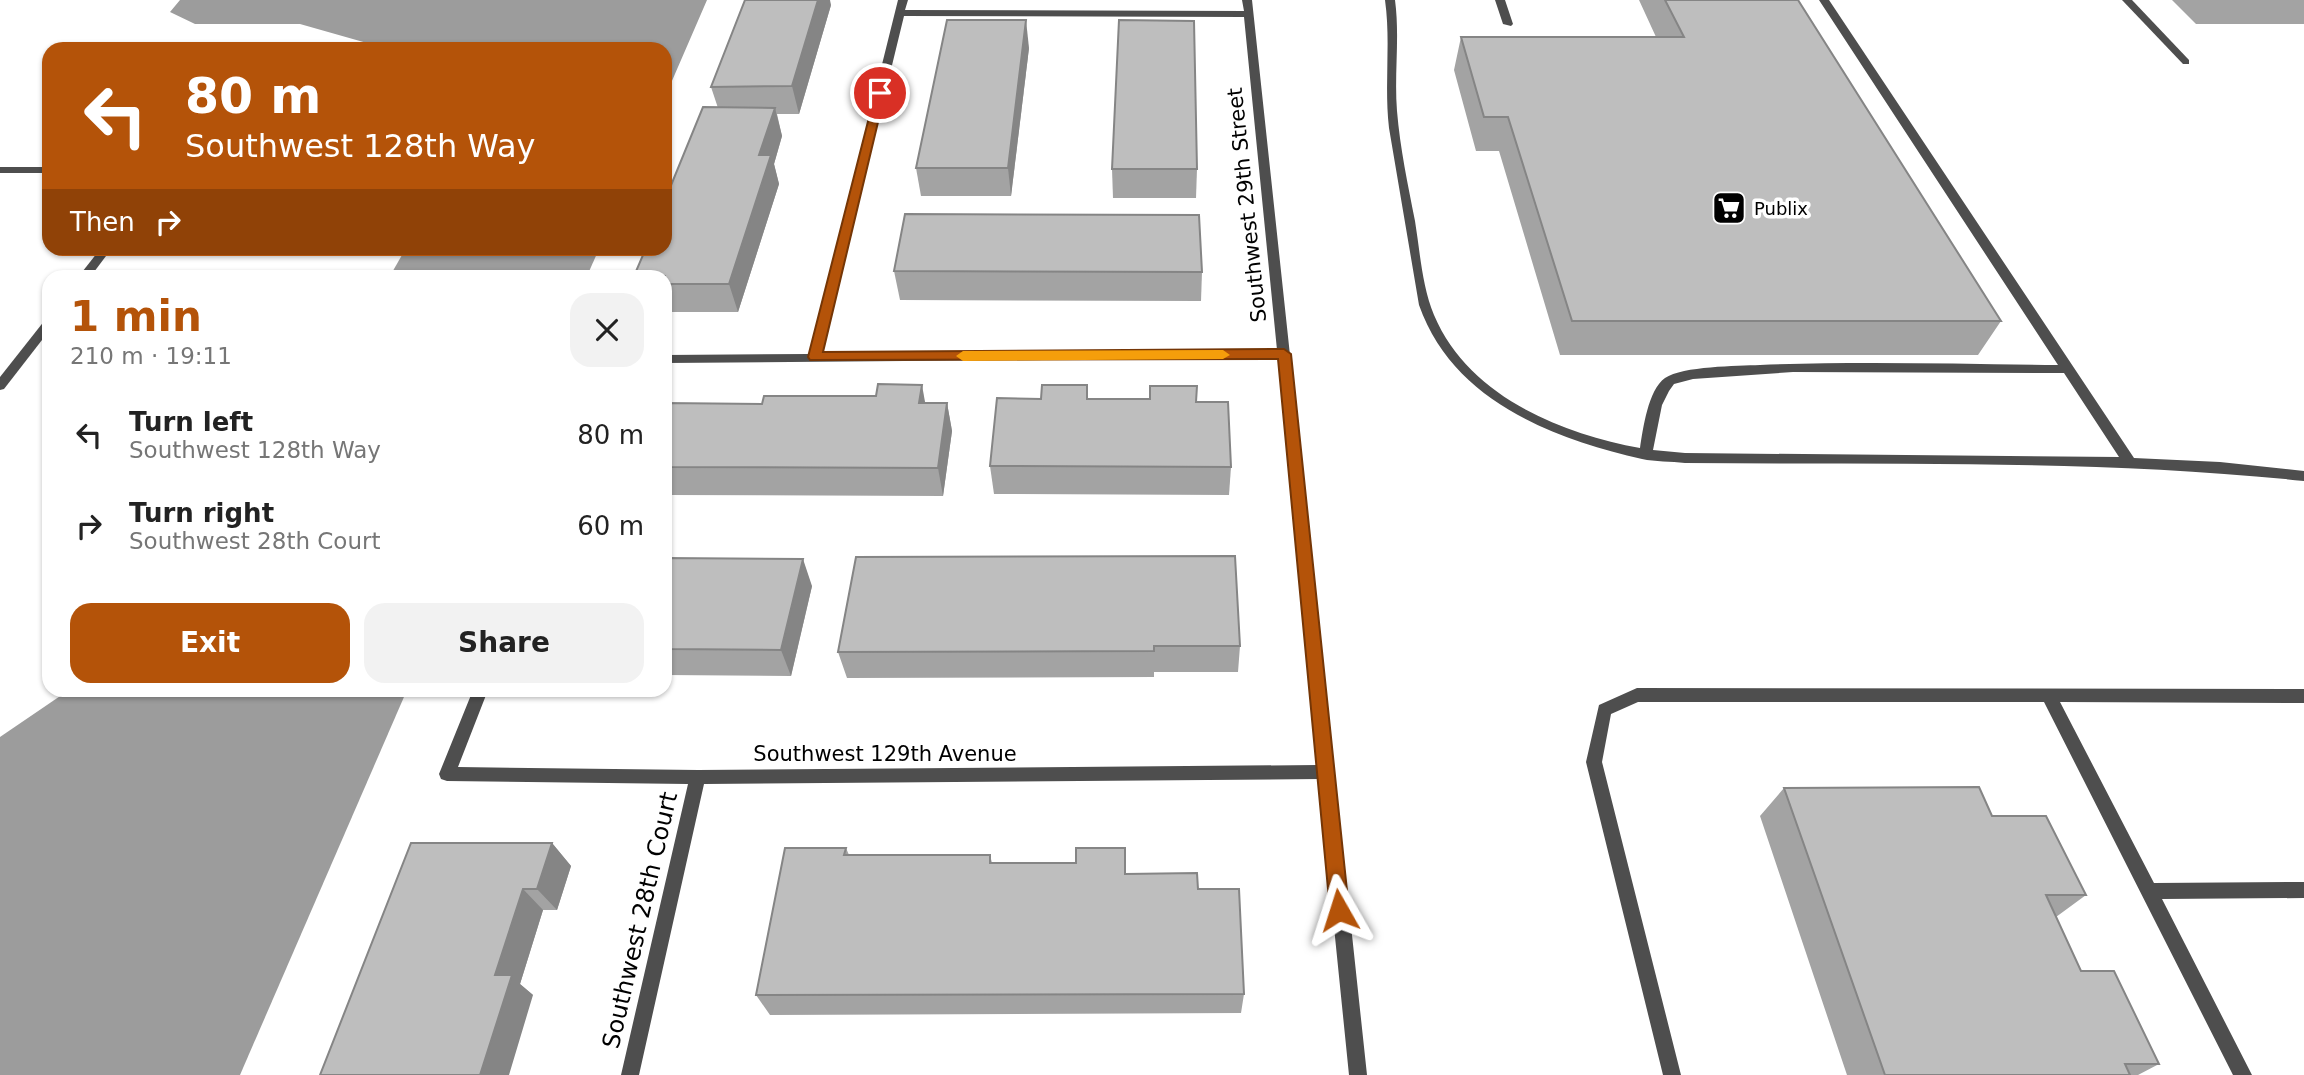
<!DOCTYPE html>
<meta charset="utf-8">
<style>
body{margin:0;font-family:"DejaVu Sans",sans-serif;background:#f2f2f2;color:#222;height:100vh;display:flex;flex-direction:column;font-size:26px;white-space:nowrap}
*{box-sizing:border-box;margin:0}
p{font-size:23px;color:#767676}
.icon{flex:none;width:38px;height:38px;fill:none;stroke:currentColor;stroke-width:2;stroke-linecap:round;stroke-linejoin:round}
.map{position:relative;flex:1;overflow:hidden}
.side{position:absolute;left:42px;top:270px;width:630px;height:427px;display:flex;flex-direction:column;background:#fff;border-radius:21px;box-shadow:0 2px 5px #0004}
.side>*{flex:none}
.hud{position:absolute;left:42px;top:42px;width:630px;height:214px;border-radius:21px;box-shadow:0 2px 5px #0004;background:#b45309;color:#fff;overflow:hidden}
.pin{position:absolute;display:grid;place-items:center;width:60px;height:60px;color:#fff;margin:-30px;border:4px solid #fff;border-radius:50%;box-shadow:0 2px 7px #0007}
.me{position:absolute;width:77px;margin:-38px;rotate:354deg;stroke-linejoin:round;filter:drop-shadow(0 0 5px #0008)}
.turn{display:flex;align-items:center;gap:24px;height:147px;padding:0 28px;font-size:32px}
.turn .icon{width:91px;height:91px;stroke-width:2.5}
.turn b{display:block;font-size:49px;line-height:60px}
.then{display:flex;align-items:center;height:66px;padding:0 28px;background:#0003;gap:14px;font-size:26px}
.round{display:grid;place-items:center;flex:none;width:74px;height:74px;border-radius:21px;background:#f2f2f2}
.headline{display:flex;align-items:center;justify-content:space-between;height:119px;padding:0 28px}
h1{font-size:42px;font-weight:700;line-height:52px;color:#b45309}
.action{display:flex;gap:14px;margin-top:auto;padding:14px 28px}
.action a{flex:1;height:80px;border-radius:21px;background:#b45309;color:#fff;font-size:28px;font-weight:700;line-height:80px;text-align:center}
.action a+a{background:#f2f2f2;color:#222}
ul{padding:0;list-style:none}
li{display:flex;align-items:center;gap:21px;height:91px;padding:0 28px}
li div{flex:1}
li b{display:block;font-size:26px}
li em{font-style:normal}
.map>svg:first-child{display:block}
</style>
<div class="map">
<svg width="2304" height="1075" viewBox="0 0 2304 1075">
<rect width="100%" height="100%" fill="#fff"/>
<g fill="#9c9c9c">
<polygon points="180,0 707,0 665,97 665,49 388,49 300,24 195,24 170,12"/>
<polygon points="406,248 599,248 599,249 587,276 390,276"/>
<polygon points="69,690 407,690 240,1075 0,1075 0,737"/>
</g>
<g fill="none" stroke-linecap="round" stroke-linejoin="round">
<g fill="#4e4e4e" fill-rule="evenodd">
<path d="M 1385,0 L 1395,0 C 1400,37 1394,74 1397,111 C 1400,148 1408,185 1415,221 C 1420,252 1422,286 1434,315 C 1468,396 1560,433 1640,448 C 1643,429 1648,390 1665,378 C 1683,366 1737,366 1760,365 C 1859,361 1959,364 2058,365 L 1819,0 L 1829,0 L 2134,458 L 2220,462 L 2304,471 L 2304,481 C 2099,459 1891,465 1685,463 C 1671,461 1655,462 1642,459 C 1552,438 1453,401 1419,305 L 1389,128 C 1384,85 1391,42 1385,0 ZM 1793,372 L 2064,373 L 2119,457 L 1685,453 L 1653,450 L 1662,405 L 1669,391 L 1674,384 L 1693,379 Z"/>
<polygon points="1495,0 1505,0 1513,24 1511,26 1503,24"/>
<polygon points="2122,0 2132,0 2189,60 2189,64 2183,64"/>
<polygon points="1637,688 2304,689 2304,703 2060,702 2154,883 2304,882 2304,898 2162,899 2252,1075 2233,1075 2044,702 1638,702 1611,714 1602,762 1681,1075 1663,1075 1586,762 1599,705"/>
</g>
<g fill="#4e4e4e" fill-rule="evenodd">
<path d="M 898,0 L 908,0 L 905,10 L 1244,11 L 1242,0 L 1252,0 L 1367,1075 L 1349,1075 L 1319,779 L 704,784 L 639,1075 L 621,1075 L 688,784 L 447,781 L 441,779 L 439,774 L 473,690 L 488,690 L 458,767 L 698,770 L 1318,765 L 1278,358 L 665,363 L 665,355 L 810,354 ZM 904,16 L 1244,17 L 1277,350 L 822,353 Z"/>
<rect x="0" y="167" width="49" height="6"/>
<polygon points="101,248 112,248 91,276 79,276"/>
<polygon points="49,319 49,331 4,389 0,390 0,377 45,320"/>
</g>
</g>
<g fill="#a3a3a3">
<polygon points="1639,0 1798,0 2001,321 1978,355 1560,355 1499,151 1476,151 1454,70 1461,37 1656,37"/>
<polygon points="2172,0 2304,0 2304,24 2196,24"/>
<polygon points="831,5 799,114 777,114 782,136 774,164 779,184 738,312 665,312 665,276 718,108 711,87"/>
<polygon points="1029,48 1011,196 921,196 916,168"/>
<polygon points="1112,169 1197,169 1196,198 1113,198"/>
<polygon points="894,271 1202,272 1201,301 900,300"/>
<polygon points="876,396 925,403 947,403 952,431 943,496 665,495 665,403 762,404"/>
<polygon points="1088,399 1196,402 1231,467 1229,495 994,494 990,466"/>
<polygon points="856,557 1240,646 1238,672 1154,672 1154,677 847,678 838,652"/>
<polygon points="665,558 812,586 791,676 665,675"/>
<polygon points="1784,788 2086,895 2056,917 2081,971 2159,1064 2138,1075 1847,1075 1760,816"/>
<polygon points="552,843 571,866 557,910 543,910 520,984 533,995 320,1075"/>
<polygon points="846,848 849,855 990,855 992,863 1126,874 1198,889 1244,994 1241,1013 770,1015 756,995"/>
</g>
<g fill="#858585">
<polygon points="818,0 830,0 831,5 799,114 792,86"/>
<polygon points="1026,20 1029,48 1011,196 1008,168"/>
<polygon points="775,108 782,136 774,164 779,184 738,312 729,284 759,155"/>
<polygon points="922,385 927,413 919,403"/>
<polygon points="947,403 952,431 943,496 938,468"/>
<polygon points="803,559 812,586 791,676 781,650"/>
<polygon points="552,843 571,866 557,910 537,889"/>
<polygon points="523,889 543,910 520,984 533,995 509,1075 480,1075 495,975"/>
</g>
<g fill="#bebebe" stroke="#858585" stroke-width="2">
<polygon points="745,0 818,0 792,86 711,87"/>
<polygon points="1665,0 1798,0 2001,321 1572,321 1508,117 1484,117 1461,37 1684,37"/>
<polygon points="947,20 1026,20 1008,168 916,168"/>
<polygon points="1119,20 1194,21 1197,169 1112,169"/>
<polygon points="703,107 775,108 759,155 771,155 729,284 665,284 665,276 634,276 646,248 665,248 665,200"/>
<polygon points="905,214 1199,215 1202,272 894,271"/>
<polygon points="878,384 922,385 919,403 947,403 938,468 665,467 665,403 762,404 764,396 876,396"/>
<polygon points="1042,385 1087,385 1087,399 1150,399 1150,386 1197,386 1196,402 1228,402 1231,467 990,466 997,398 1041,399"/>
<polygon points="1235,556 1240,646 1154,646 1154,651 838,652 856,557"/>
<polygon points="665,558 803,559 781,650 665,649"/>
<polygon points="1979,787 1992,816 2046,816 2086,895 2046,895 2081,971 2114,971 2159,1064 2125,1064 2130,1075 1885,1075 1784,788"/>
<polygon points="411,843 552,843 537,889 523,889 495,975 512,975 480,1075 320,1075"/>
<polygon points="785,848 846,848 844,855 990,855 990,863 1076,863 1076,848 1125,848 1125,874 1197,873 1198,889 1239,889 1244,994 756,995"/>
</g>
<polygon fill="#b45309" stroke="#753606" stroke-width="2" points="876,90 885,93 823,352 1284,349 1291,354 1349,910 1346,917 1339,920 1332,917 1330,910 1278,359 810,360 808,357"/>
<polygon fill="#f59e0b" points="1223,350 1230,355 1223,359 963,361 956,356 963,351"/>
<defs>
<symbol id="supermarket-square" viewBox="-11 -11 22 22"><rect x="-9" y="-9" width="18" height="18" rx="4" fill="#000" stroke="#fff"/><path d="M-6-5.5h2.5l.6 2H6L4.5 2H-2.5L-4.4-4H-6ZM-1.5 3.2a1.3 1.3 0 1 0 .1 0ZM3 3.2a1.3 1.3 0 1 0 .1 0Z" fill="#fff"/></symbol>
</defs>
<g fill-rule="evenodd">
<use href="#supermarket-square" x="1710" y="189" width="38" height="38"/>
</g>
<g text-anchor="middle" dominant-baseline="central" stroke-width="7" stroke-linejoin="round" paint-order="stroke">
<g font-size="18" fill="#000" stroke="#fff" text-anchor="start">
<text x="1754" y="208">Publix</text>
</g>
<g font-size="21" fill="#000" stroke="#fff">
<text transform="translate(1247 205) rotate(-96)">Southwest 29th Street</text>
<text x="885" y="754">Southwest 129th Avenue</text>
</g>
<g font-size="24" fill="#000" stroke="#fff">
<text transform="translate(640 920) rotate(-77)">Southwest 28th Court</text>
</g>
</g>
</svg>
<div class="pin" style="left:880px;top:93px;background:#d93025"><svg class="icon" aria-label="arrive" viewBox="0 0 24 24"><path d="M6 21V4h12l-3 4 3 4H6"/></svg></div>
<svg class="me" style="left:1339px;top:910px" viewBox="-20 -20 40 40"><path d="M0-17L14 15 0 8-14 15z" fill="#b45309" stroke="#fff" stroke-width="4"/></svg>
<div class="hud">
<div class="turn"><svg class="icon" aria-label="left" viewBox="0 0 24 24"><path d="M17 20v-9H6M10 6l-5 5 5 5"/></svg><div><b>80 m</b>Southwest 128th Way</div></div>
<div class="then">Then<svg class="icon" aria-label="right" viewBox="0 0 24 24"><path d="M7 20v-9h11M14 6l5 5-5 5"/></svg></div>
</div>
<section class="side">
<div class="headline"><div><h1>1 min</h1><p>210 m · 19:11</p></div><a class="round"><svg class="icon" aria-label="close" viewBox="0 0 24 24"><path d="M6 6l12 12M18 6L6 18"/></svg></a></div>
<ul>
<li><svg class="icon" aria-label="left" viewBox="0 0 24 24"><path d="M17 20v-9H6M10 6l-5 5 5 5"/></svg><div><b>Turn left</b><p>Southwest 128th Way</p></div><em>80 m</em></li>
<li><svg class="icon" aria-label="right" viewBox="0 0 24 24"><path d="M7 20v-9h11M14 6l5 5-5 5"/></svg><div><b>Turn right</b><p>Southwest 28th Court</p></div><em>60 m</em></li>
</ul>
<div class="action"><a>Exit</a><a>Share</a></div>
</section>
</div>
